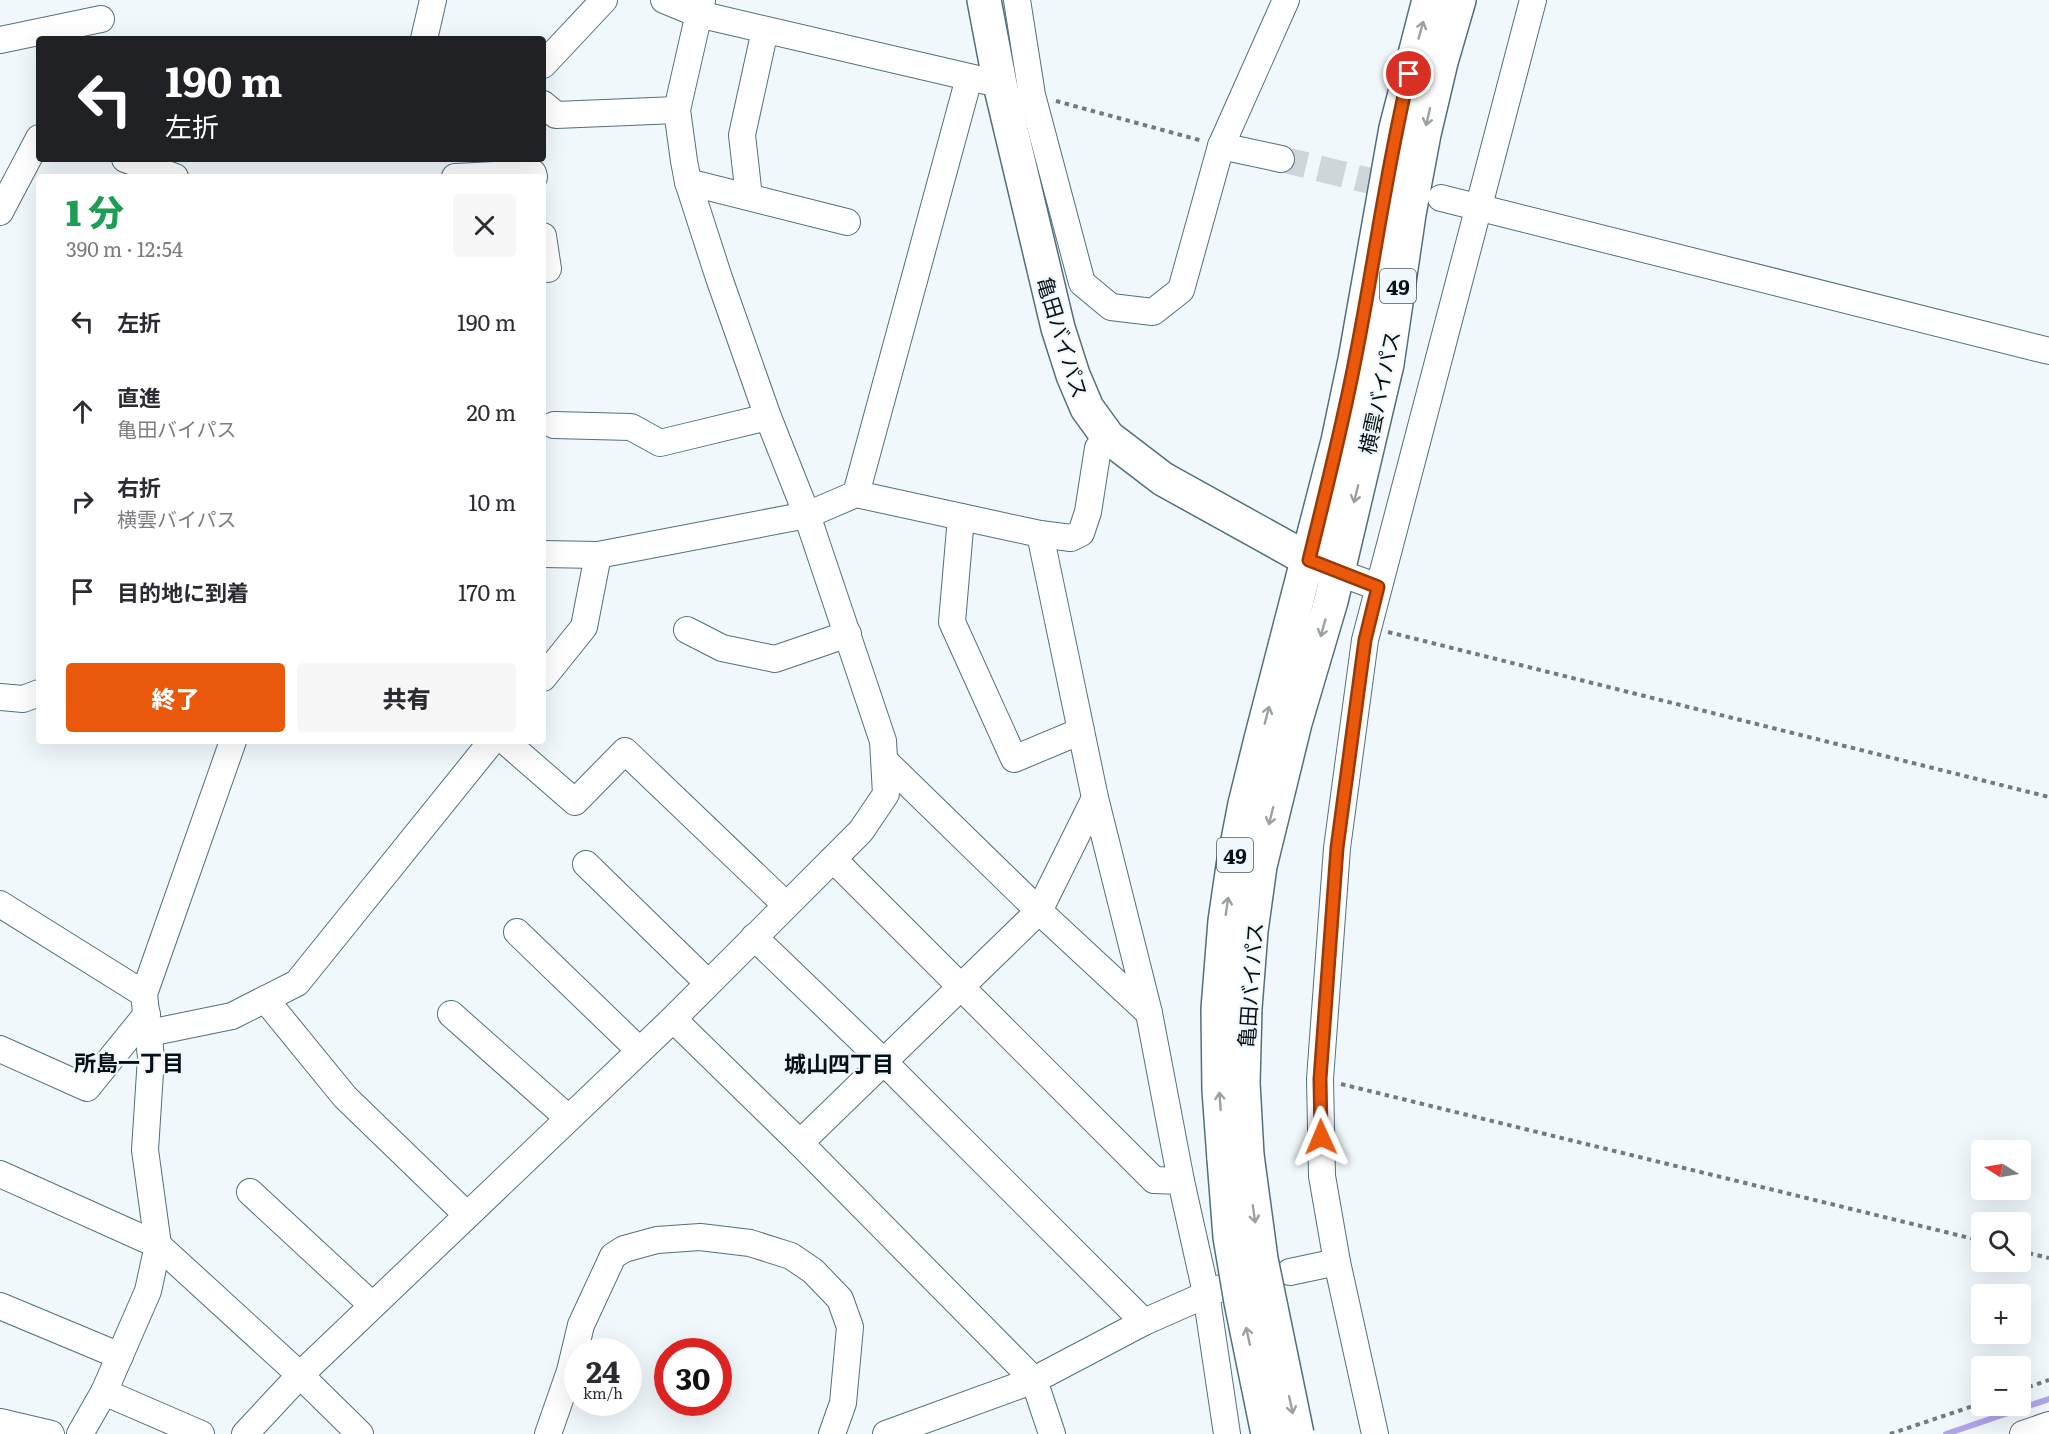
<!DOCTYPE html>
<html lang="ja">
<meta charset="utf-8">
<style>
body{margin:0;font-family:Literata,"Noto Sans JP",serif;background:#f7f7f7;color:#2b2b33;height:100vh;display:flex;flex-direction:column;font-size:22px;white-space:nowrap}
*{box-sizing:border-box;margin:0}
p{font-size:20px;color:#7c7c81}
.icon{flex:none;width:33px;height:33px;fill:none;stroke:currentColor;stroke-width:2;stroke-linecap:round;stroke-linejoin:round}
.map{position:relative;flex:1;overflow:hidden}
.side{position:absolute;left:36px;top:174px;width:510px;height:570px;display:flex;flex-direction:column;background:#fff;border-radius:6px;box-shadow:0 6px 24px #0002}
.side>*{flex:none}
.guide{position:absolute;left:36px;top:36px;width:510px;height:126px;border-radius:6px;box-shadow:0 6px 24px #0002;background:#202124;color:#fff;overflow:hidden}
.needle{width:39px;rotate:281deg}
.tools{position:absolute;left:1971px;top:1140px;display:grid;gap:12px}
.tools a{display:grid;place-items:center;width:60px;height:60px;border-radius:6px;background:#fff;box-shadow:0 6px 24px #0002;font-size:30px}
.speed{position:absolute;left:564px;top:1338px;display:flex;gap:12px;font-size:30px;font-weight:700;text-align:center}
.speed>*{display:grid;place-content:center;width:78px;height:78px;border-radius:50%;background:#fff;box-shadow:0 6px 24px #0002;line-height:1}
.speed small{font-size:15px;font-weight:400}
.speed .limit{border:9px solid #d22;background:#fff;color:#111}
.pin{position:absolute;display:grid;place-items:center;width:51px;height:51px;color:#fff;margin:-26px;border:3px solid #fff;border-radius:50%;box-shadow:0 2px 6px #0007}
.me{position:absolute;width:66px;margin:-33px;rotate:359deg;stroke-linejoin:round;filter:drop-shadow(0 0 4px #0008)}
.turn{display:flex;align-items:center;gap:21px;height:126px;padding:0 30px;font-size:27px}
.turn .icon{width:78px;height:78px;stroke-width:2.5}
.turn b{display:block;font-size:42px;line-height:51px}
.round{display:grid;place-items:center;flex:none;width:63px;height:63px;border-radius:6px;background:#f7f7f7}
.overview{display:flex;align-items:center;justify-content:space-between;height:102px;padding:0 30px}
h1{font-size:36px;font-weight:800;line-height:45px;color:#1e9e55}
.action{display:flex;gap:12px;margin-top:auto;padding:12px 30px}
.action a{flex:1;height:69px;border-radius:6px;background:#ea580c;color:#fff;font-size:24px;font-weight:800;line-height:69px;text-align:center}
.action a+a{background:#f7f7f7;color:#2b2b33}
ul{padding:0;list-style:none}
li{display:flex;align-items:center;gap:18px;height:90px;padding:0 30px}
li div{flex:1}
li b{display:block;font-size:22px}
li em{font-style:normal}
.map>svg:first-child{display:block}
</style>
<div class="map">
<svg width="2049" height="1434" viewBox="0 0 2049 1434">
<rect width="100%" height="100%" fill="#f1f8fb"/>
<g fill="none" stroke-linecap="round" stroke-linejoin="round">
<polyline stroke="#b0a5eb" stroke-width="6" points="1946,1434 2049,1399"/>
<polyline stroke="#ced6d9" stroke-width="26" stroke-dasharray="26 13" stroke-linecap="butt" points="1281,159 1403,189"/>
<defs>
<g id="minor">
<polyline points="664,0 698,14 986,81"/>
<polyline points="1017,0 1032,95 1082,283 1111,307 1153,312 1181,290 1221,146 1286,0"/>
<polyline points="424,39 433,0"/>
<polyline points="0,40 101,19"/>
<polyline points="543,65 604,0"/>
<polyline points="543,104 556,115 677,110"/>
<polyline points="1221,146 1281,159"/>
<polyline points="125,159 175,177"/>
<polyline points="455,177 533,173 534,177"/>
<polyline points="688,182 847,222"/>
<polyline points="749,197 742,135 765,30"/>
<polyline points="1441,198 2049,351"/>
<polyline points="0,212 39,138"/>
<polyline points="543,236 548,269"/>
<polyline points="554,425 631,427 660,443 768,417"/>
<polyline points="856,494 969,78"/>
<polyline points="961,517 952,622 1014,759 1081,731"/>
<polyline points="1040,534 1095,798 1149,1013 1181,1181 1206,1293 1227,1434"/>
<polyline points="543,554 598,555 807,515 856,494 1040,534 1071,538 1081,533 1088,512 1098,448 1108,437"/>
<polyline points="1337,572 1378,587"/>
<polyline points="687,630 722,648 775,659 848,634"/>
<polyline points="543,678 584,627 598,555"/>
<polyline points="0,697 23,699 39,693"/>
<polyline points="505,741 575,802 625,751 786,905"/>
<polyline points="885,761 1039,911 1149,1013"/>
<polyline points="833,859 1154,1180 1181,1181"/>
<polyline points="586,864 708,983"/>
<polyline points="0,904 144,994"/>
<polyline points="517,932 639,1050"/>
<polyline points="754,937 884,1062 1144,1322"/>
<polyline points="265,999 345,1097 467,1215"/>
<polyline points="451,1014 568,1118"/>
<polyline points="673,1019 800,1143 1034,1380 1052,1434"/>
<polyline points="149,1033 232,1016 297,983 492,741"/>
<polyline points="0,1049 87,1088 147,1014"/>
<polyline points="800,1143 1039,911 1095,798"/>
<polyline points="0,1174 158,1245 300,1375 360,1434"/>
<polyline points="250,1192 372,1305"/>
<polyline points="1290,1272 1337,1262"/>
<polyline points="0,1306 120,1356"/>
<polyline points="0,1422 51,1434"/>
<polyline points="80,1434 104,1392"/>
<polyline points="201,1434 104,1392 148,1291 158,1245 145,1150 151,1057 144,994 233,741"/>
<polyline points="245,1434 300,1375 673,1019 861,831 886,794 883,741 807,515 768,417 719,278 688,182 684,161 677,110 702,0"/>
<polyline points="548,1434 570,1371 581,1325 613,1256 624,1249 657,1240 700,1237 750,1243 791,1256 813,1271 840,1299 850,1327 843,1403 832,1434"/>
<polyline points="886,1434 1034,1380 1144,1322 1221,1288"/>
<polyline points="1375,1434 1337,1262 1322,1176 1320,1079 1337,848 1365,640 1533,0"/>
<polyline points="2023,1434 2049,1425"/>
</g>
<polyline id="major" points="984,0 1000,84 1058,328 1073,375 1087,408 1108,437 1163,479 1309,560 1332,570"/>
<g id="highway">
<polyline points="1247,1155 1243,1083 1245,1008 1251,931 1260,866 1295,723 1331,601 1387,364 1409,214 1424,134 1441,62 1459,0"/>
<polyline points="1224,1159 1219,1090 1218,1009 1225,921 1233,866 1245,804 1261,739 1338,441 1355,360 1396,128 1429,0"/>
</g>
</defs>
<use href="#minor" stroke="#51707d" stroke-width="28"/>
<use href="#major" stroke="#51707d" stroke-width="36"/>
<use href="#highway" stroke="#51707d" stroke-width="36"/>
<g stroke="#717b7f" stroke-width="4" stroke-dasharray="4.5 4.5" stroke-linecap="butt">
<polyline points="1056,101 1203,141"/>
<polyline points="1388,632 2049,797"/>
<polyline points="1341,1084 1982,1241"/>
<polyline points="2020,1251 2049,1258"/>
<polyline points="2020,1390 2049,1380"/>
<polyline points="1890,1434 1982,1403"/>
</g>
<use href="#minor" stroke="#fff" stroke-width="26"/>
<use href="#major" stroke="#fff" stroke-width="33"/>
<use href="#highway" stroke="#fff" stroke-width="33"/>
<defs>
<g id="highway-bridge">
<polyline points="1247,1155 1261,1259 1297,1434"/>
<polyline points="1224,1159 1230,1237 1241,1302 1268,1434"/>
</g>
</defs>
<use href="#highway-bridge" stroke="#51707d" stroke-width="36" stroke-linecap="butt"/>
<use href="#highway-bridge" stroke="#fff" stroke-width="33"/>
</g>
<defs><path id="oneway-shaft" d="M-6 0H5M1.5-3L5.5 0L1.5 3" fill="none" stroke-width="1.6" stroke-linecap="round" stroke-linejoin="round" transform="scale(1.5)"/></defs>
<g stroke="#9ba0a2">
<use href="#oneway-shaft" transform="translate(1421 30) rotate(-74)"/>
<use href="#oneway-shaft" transform="translate(1428 117) rotate(103)"/>
<use href="#oneway-shaft" transform="translate(1356 494) rotate(104)"/>
<use href="#oneway-shaft" transform="translate(1323 628) rotate(106)"/>
<use href="#oneway-shaft" transform="translate(1267 715) rotate(-75)"/>
<use href="#oneway-shaft" transform="translate(1271 816) rotate(104)"/>
<use href="#oneway-shaft" transform="translate(1227 906) rotate(-82)"/>
<use href="#oneway-shaft" transform="translate(1220 1101) rotate(-94)"/>
<use href="#oneway-shaft" transform="translate(1254 1214) rotate(82)"/>
<use href="#oneway-shaft" transform="translate(1248 1336) rotate(-102)"/>
<use href="#oneway-shaft" transform="translate(1291 1405) rotate(78)"/>
</g>
<g fill="none" stroke-linecap="round" stroke-linejoin="round">
<defs>
<path id="route" d="M 1321,1137 L 1320,1079 L 1337,848 L 1365,640 L 1378,587 L 1309,560 C 1325,494 1342,428 1355,360 C 1374,265 1386,169 1409,74"/>
</defs>
<use href="#route" stroke="#983908" stroke-width="15"/>
<use href="#route" stroke="#ea580c" stroke-width="10"/>
</g>
<g text-anchor="middle" dominant-baseline="central" stroke-width="4.5" stroke-linejoin="round" paint-order="stroke">
<g fill="#f1f8fb" stroke="#4c575b" stroke-width="1.5">
<rect x="1380" y="269" width="36" height="34" rx="4.5"/>
<rect x="1217" y="838" width="36" height="34" rx="4.5"/>
</g>
<g font-size="20" font-weight="bold" fill="#061217">
<text x="1398" y="286">49</text>
<text x="1235" y="855">49</text>
</g>
<g font-size="21" fill="#061217" stroke="#f1f8fb">
<text transform="translate(1064 337) rotate(73)">亀田バイパス</text>
<text transform="translate(1378 392) rotate(-78)">横雲バイパス</text>
<text transform="translate(1249 985) rotate(-86)">亀田バイパス</text>
</g>
<g font-size="22" font-weight="bold" fill="#061217" stroke="#f1f8fb">
<text x="129" y="1061">所島一丁目</text>
<text x="839" y="1062">城山四丁目</text>
</g>
</g>
</svg>
<div class="tools">
<a><svg class="needle" viewBox="-14 -14 28 28"><path d="M0-13l5 13h-10z" fill="#e53935"/><path d="M0 13l5-13h-10z" fill="#7c7c81"/></svg></a>
<a><svg class="icon" aria-label="search" viewBox="0 0 24 24"><circle cx="10" cy="10" r="6"/><path d="M15 15l6 6"/></svg></a>
<a>+</a>
<a>−</a>
</div>
<div class="speed"><div>24<small>km/h</small></div><div class="limit">30</div></div>
<div class="pin" style="left:1409px;top:74px;background:#d93025"><svg class="icon" aria-label="arrive" viewBox="0 0 24 24"><path d="M6 21V4h12l-3 4 3 4H6"/></svg></div>
<svg class="me" style="left:1321px;top:1137px" viewBox="-20 -20 40 40"><path d="M0-17L14 15 0 8-14 15z" fill="#ea580c" stroke="#fff" stroke-width="4"/></svg>
<div class="guide">
<div class="turn"><svg class="icon" aria-label="left" viewBox="0 0 24 24"><path d="M17 20v-9H6M10 6l-5 5 5 5"/></svg><div><b>190 m</b>左折</div></div>
</div>
<section class="side">
<div class="overview"><div><h1>1 分</h1><p>390 m · 12:54</p></div><a class="round"><svg class="icon" aria-label="close" viewBox="0 0 24 24"><path d="M6 6l12 12M18 6L6 18"/></svg></a></div>
<ul>
<li><svg class="icon" aria-label="left" viewBox="0 0 24 24"><path d="M17 20v-9H6M10 6l-5 5 5 5"/></svg><div><b>左折</b></div><em>190 m</em></li>
<li><svg class="icon" aria-label="ahead" viewBox="0 0 24 24"><path d="M12 20V5M6 11l6-6 6 6"/></svg><div><b>直進</b><p>亀田バイパス</p></div><em>20 m</em></li>
<li><svg class="icon" aria-label="right" viewBox="0 0 24 24"><path d="M7 20v-9h11M14 6l5 5-5 5"/></svg><div><b>右折</b><p>横雲バイパス</p></div><em>10 m</em></li>
<li><svg class="icon" aria-label="arrive" viewBox="0 0 24 24"><path d="M6 21V4h12l-3 4 3 4H6"/></svg><div><b>目的地に到着</b></div><em>170 m</em></li>
</ul>
<div class="action"><a>終了</a><a>共有</a></div>
</section>
</div>
